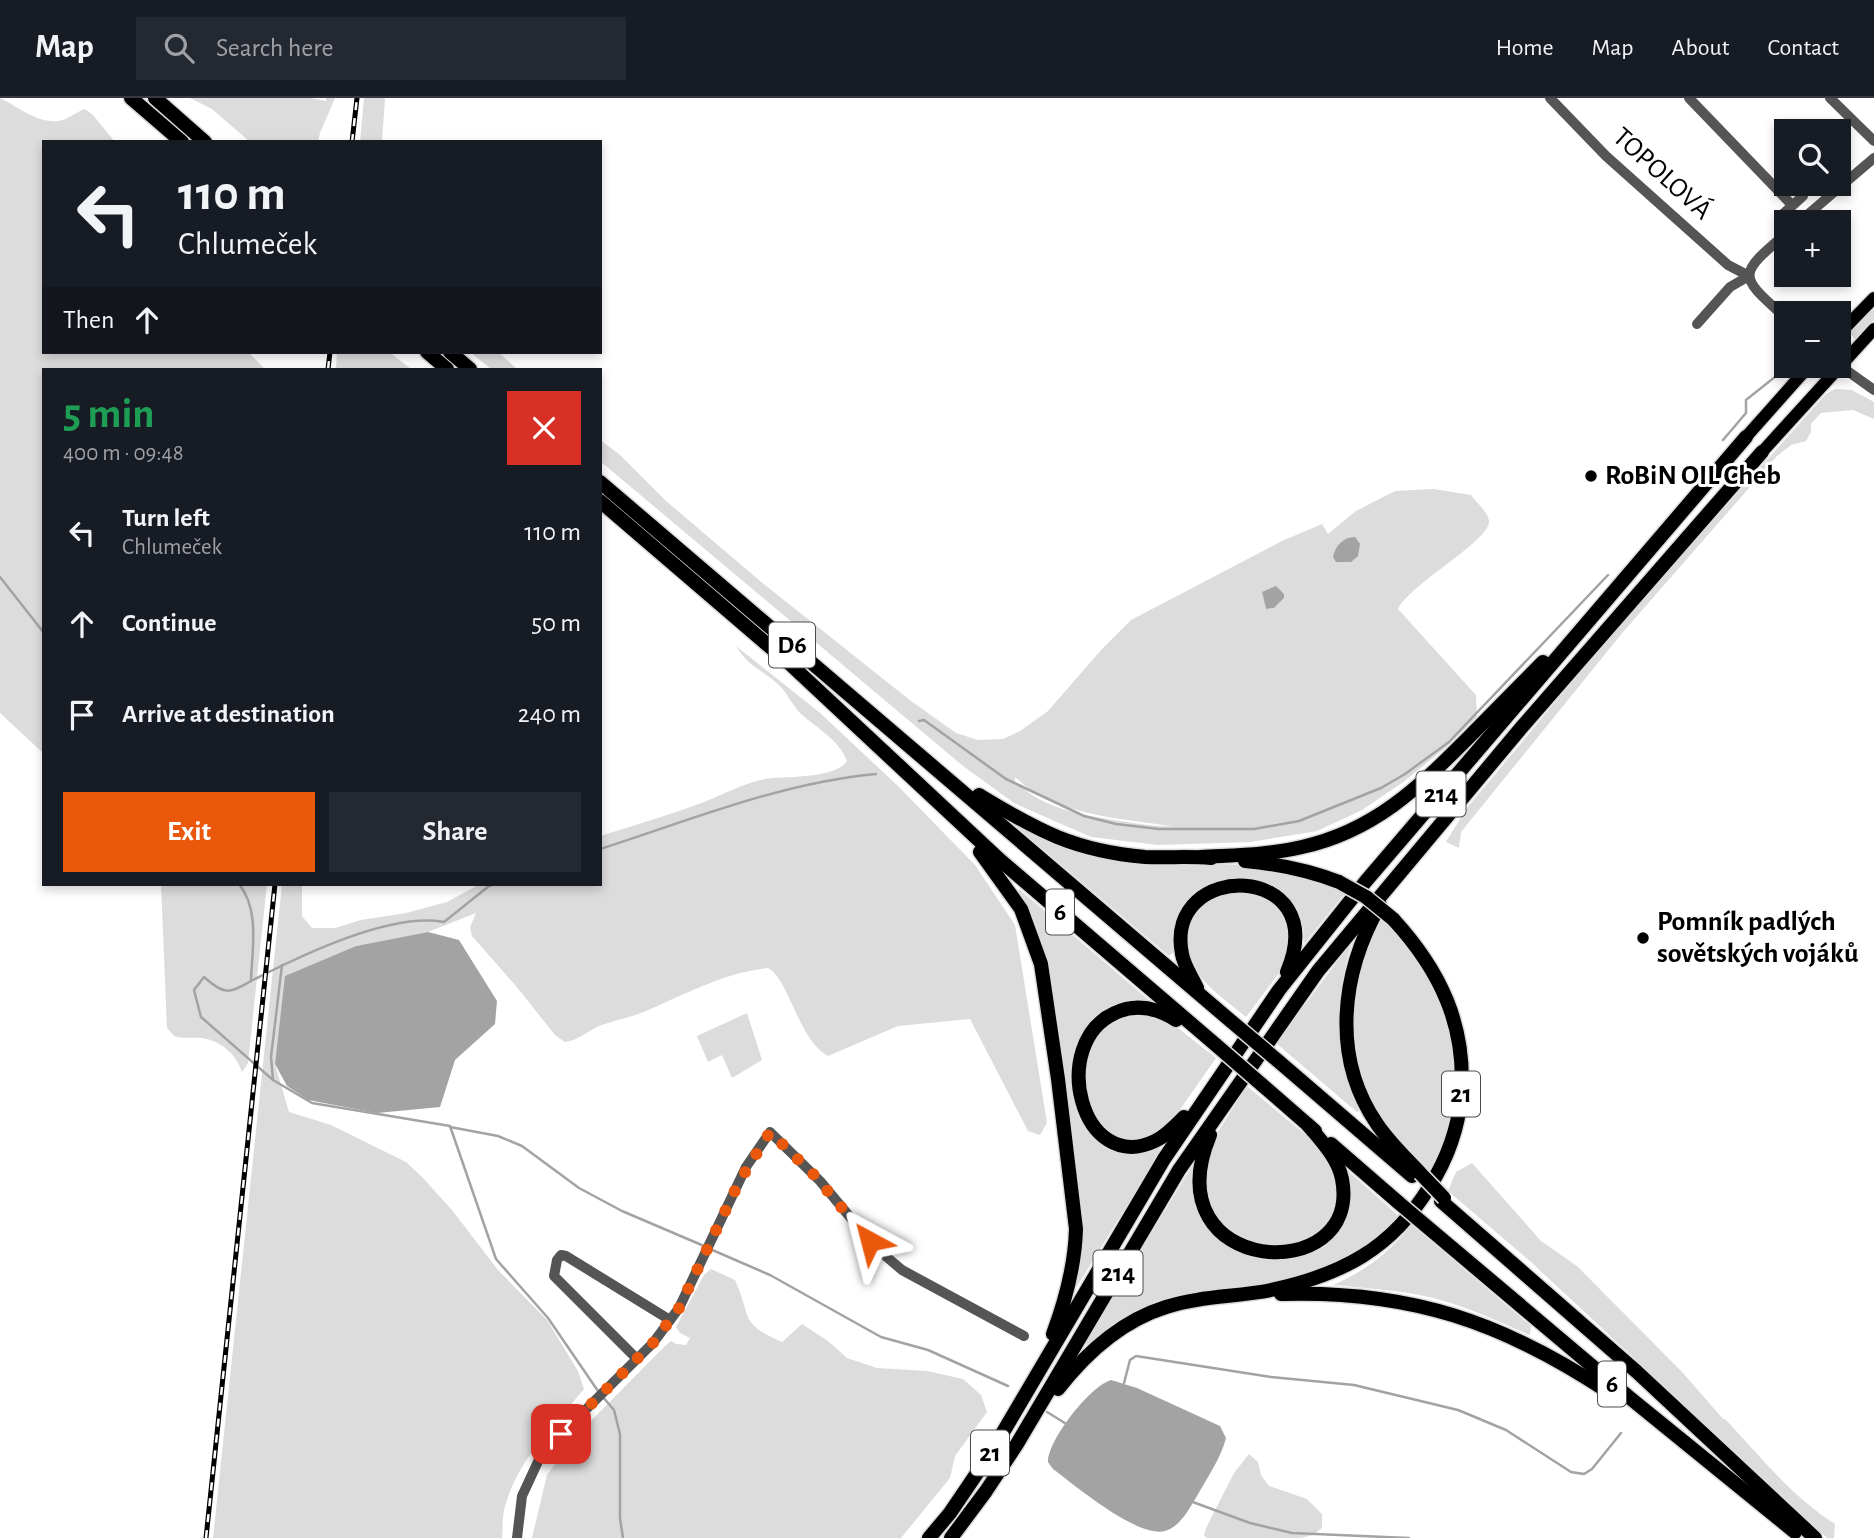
<!DOCTYPE html>
<meta charset="utf-8">
<style>
body{margin:0;font-family:"Alegreya Sans",sans-serif;background:#242831;color:#f1f3f6;height:100vh;display:flex;flex-direction:column;font-size:26px;white-space:nowrap}
*{box-sizing:border-box;margin:0}
p{font-size:23px;color:#9ea1a6}
.icon{flex:none;width:38px;height:38px;fill:none;stroke:currentColor;stroke-width:2;stroke-linecap:round;stroke-linejoin:round}
.map{position:relative;flex:1;overflow:hidden}
.panel{position:absolute;left:42px;top:270px;width:560px;height:518px;display:flex;flex-direction:column;background:#171b24;border-radius:0px;box-shadow:0 4px 10px #0003}
.panel>*{flex:none}
.banner{position:absolute;left:42px;top:42px;width:560px;height:214px;border-radius:0px;box-shadow:0 4px 10px #0003;background:#171b24;color:#f1f3f6;overflow:hidden}
.controls{position:absolute;left:1774px;top:21px;display:grid;gap:14px}
.controls a{display:grid;place-items:center;width:77px;height:77px;border-radius:0px;background:#171b24;box-shadow:0 4px 10px #0003;font-size:35px}
.pin{position:absolute;display:grid;place-items:center;width:60px;height:60px;color:#fff;margin:-30px;border-radius:14px;box-shadow:0 4px 10px #0006}
.me{position:absolute;width:77px;margin:-38px;rotate:322deg;stroke-linejoin:round;filter:drop-shadow(0 0 5px #0008)}
.turn{display:flex;align-items:center;gap:24px;height:147px;padding:0 21px;font-size:32px}
.turn .icon{width:91px;height:91px;stroke-width:2.5}
.turn b{display:block;font-size:49px;line-height:60px}
.then{display:flex;align-items:center;height:66px;padding:0 21px;background:#0003;gap:14px;font-size:26px}
.round{display:grid;place-items:center;flex:none;width:74px;height:74px;border-radius:0px;background:#242831}
.summary{display:flex;align-items:center;justify-content:space-between;height:119px;padding:0 21px}
h1{font-size:42px;font-weight:700;line-height:52px;color:#1e9e55}
.cta{display:flex;gap:14px;margin-top:auto;padding:14px 21px}
.cta a{flex:1;height:80px;border-radius:0px;background:#ea580c;color:#fff;font-size:28px;font-weight:700;line-height:80px;text-align:center}
.cta a+a{background:#242831;color:#f1f3f6}
ul{padding:0;list-style:none}
li{display:flex;align-items:center;gap:21px;height:91px;padding:0 21px}
li div{flex:1}
li b{display:block;font-size:26px}
li em{font-style:normal}
header{display:flex;align-items:center;gap:42px;box-sizing:border-box;height:98px;padding:0 35px;background:#171b24;border-bottom:2px solid #363941}
header strong{font-size:33px}
nav{display:flex;gap:38px;margin-inline-start:auto;font-size:24px}
.search{width:490px;height:63px;background:#242831;display:flex;align-items:center;gap:18px;box-sizing:border-box;padding:0 24px;border-radius:0px;color:#9ea1a6;font-size:26px}
.map>svg:first-child{display:block}
</style>
<header>
<strong>Map</strong>
<div class="search"><svg class="icon" aria-label="search" viewBox="0 0 24 24"><circle cx="10" cy="10" r="6"/><path d="M15 15l6 6"/></svg>Search here</div>
<nav><a>Home</a><a>Map</a><a>About</a><a>Contact</a></nav>
</header>
<div class="map">
<svg width="1874" height="1440" viewBox="0 0 1874 1440">
<rect width="100%" height="100%" fill="#fff"/>
<g fill="#dcdcdc" fill-rule="evenodd">
<path d="M 0,0 C 19,9 35,25 59,23 C 67,22 76,14 85,11 L 93,17 L 115,44 L 44,44 L 44,254 L 248,254 L 265,271 L 44,271 L 44,656 L 0,615 Z"/>
<polygon points="190,0 311,0 326,3 326,0 335,0 320,35 318,44 250,44 212,11"/>
<polygon points="364,0 385,0 382,44 360,44"/>
<polygon points="1874,207 1874,222 1855,241 1849,234"/>
<polygon points="337,254 389,254 411,271 336,271"/>
<polygon points="470,254 498,254 517,271 491,271"/>
<polygon points="1835,291 1852,292 1874,304 1874,321 1853,312 1821,315 1811,326 1811,334 1806,343 1791,347 1777,358 1623,534 1461,734 1459,750 1446,744 1466,711 1618,529 1816,307 1826,296"/>
<path d="M 600,342 L 619,356 L 666,403 L 765,487 L 911,603 L 956,635 L 978,642 L 1003,641 L 1020,633 L 1048,613 L 1102,551 L 1131,522 L 1282,443 L 1322,426 L 1328,436 L 1356,413 L 1395,393 L 1434,391 L 1471,397 C 1476,404 1489,415 1489,424 C 1488,444 1410,486 1398,511 L 1476,597 L 1477,619 L 1444,651 L 1402,685 L 1362,712 L 1317,733 L 1250,744 L 1158,747 L 1091,739 L 1014,705 L 963,668 L 600,363 ZM 1262,494 L 1284,500 L 1274,510 L 1266,511 ZM 1015,679 C 1056,718 1119,720 1171,728 C 1157,729 1142,726 1127,724 C 1089,718 1044,713 1015,683 Z"/>
<path d="M 736,548 L 819,614 L 899,689 L 975,767 L 1015,827 L 1047,1025 L 1040,1037 L 1028,1033 L 970,921 L 898,928 L 828,958 C 798,942 790,882 768,870 C 724,874 682,898 641,915 C 627,920 613,923 599,928 C 588,933 577,943 565,944 L 555,937 L 516,888 L 472,838 L 470,829 L 476,815 L 428,834 L 356,848 L 286,878 L 275,966 L 289,1014 L 331,1027 L 406,1064 L 422,1079 L 452,1112 L 498,1172 L 547,1222 L 578,1273 L 584,1291 C 553,1328 519,1360 505,1408 C 502,1418 503,1430 502,1440 L 213,1440 L 282,786 L 302,786 L 302,818 L 312,830 L 335,830 L 361,822 L 406,815 L 447,804 L 480,786 L 600,786 L 600,738 C 635,727 670,717 704,704 C 724,696 744,685 765,681 C 785,678 836,681 847,663 C 839,642 817,630 801,616 C 793,608 788,597 781,589 C 764,572 750,571 736,548 Z"/>
<path d="M 1013,726 L 1055,746 L 1180,765 L 1251,767 L 1324,784 L 1345,795 L 1304,846 C 1311,755 1158,759 1175,853 L 1169,858 Z"/>
<path d="M 161,786 L 267,786 L 248,965 L 242,974 C 236,956 221,943 202,940 C 192,939 183,941 174,938 L 167,930 Z"/>
<path d="M 1230,790 L 1268,798 L 1288,818 L 1289,862 L 1246,919 C 1221,898 1189,879 1186,844 C 1186,833 1186,823 1194,813 C 1200,804 1220,797 1230,790 Z"/>
<path d="M 1019,791 L 1150,903 C 1139,903 1128,902 1118,906 C 1041,933 1061,1081 1159,1050 L 1161,1052 L 1076,1190 L 1082,1144 L 1081,1108 L 1052,894 L 1027,810 L 1018,793 Z"/>
<path d="M 1377,816 C 1455,884 1476,983 1430,1076 L 1387,1031 L 1366,994 L 1354,953 L 1351,906 Z"/>
<path d="M 1352,844 C 1332,907 1339,951 1360,1012 L 1357,1014 L 1276,945 Z"/>
<polygon points="1134,914 1168,922 1216,960 1167,1030 1142,1043 1119,1041 1102,1031 1085,1000 1085,963 1103,928"/>
<polygon points="747,915 762,962 732,980 722,957 708,964 697,938"/>
<polygon points="1247,988 1319,1048 1338,1081 1335,1115 1317,1137 1275,1152 1237,1141 1213,1115 1204,1086 1212,1043"/>
<path d="M 1472,1065 L 1541,1143 L 1577,1168 L 1683,1275 L 1723,1321 L 1725,1321 C 1759,1357 1792,1399 1835,1426 L 1834,1440 L 1827,1440 L 1531,1164 L 1448,1093 L 1456,1074 Z"/>
<path d="M 1192,1068 C 1192,1081 1191,1094 1196,1106 C 1225,1196 1369,1172 1348,1073 L 1400,1119 L 1363,1149 L 1321,1171 L 1294,1181 L 1141,1212 L 1113,1227 L 1087,1247 L 1085,1245 Z"/>
<path d="M 1412,1127 L 1531,1228 L 1530,1237 C 1497,1223 1464,1207 1429,1199 C 1397,1192 1365,1190 1333,1187 C 1367,1172 1388,1155 1412,1127 Z"/>
<path d="M 711,1171 L 735,1182 C 752,1219 738,1225 782,1244 L 802,1226 L 828,1243 L 847,1260 L 877,1270 L 927,1273 L 963,1281 L 981,1297 L 987,1314 L 955,1358 L 950,1380 L 901,1440 L 532,1440 L 547,1377 L 572,1342 L 665,1248 L 671,1243 L 676,1246 L 686,1247 L 690,1240 L 680,1235 L 676,1229 L 704,1177 Z"/>
<polygon points="1249,1356 1258,1364 1261,1377 1269,1388 1307,1401 1322,1416 1322,1430 1313,1437 1301,1440 1207,1440 1204,1437 1207,1428 1234,1375"/>
</g>
<g fill="#a3a3a3">
<path d="M 1355,439 L 1360,446 L 1358,458 L 1351,464 L 1336,464 L 1333,459 C 1335,448 1343,439 1355,439 Z"/>
<polygon points="1276,488 1284,496 1284,500 1274,510 1266,511 1262,494"/>
<polygon points="428,834 459,842 497,903 495,926 455,962 440,1009 377,1015 308,1002 287,988 275,966 285,878 356,848"/>
<path d="M 1111,1282 L 1137,1290 L 1220,1328 L 1226,1340 C 1221,1360 1207,1380 1197,1398 C 1189,1411 1180,1429 1165,1433 C 1137,1440 1076,1388 1053,1371 L 1048,1364 C 1048,1342 1090,1288 1111,1282 Z"/>
</g>
<g fill="none" stroke-linecap="round" stroke-linejoin="round">
<g stroke="#a3a3a3" stroke-width="2.5">
<polyline points="1723,342 1746,315 1746,302 1780,275 1787,265"/>
<polyline points="0,479 44,535"/>
<polyline points="919,623 924,622 1006,681 1084,718 1116,726 1159,731 1254,731 1299,723 1381,690 1405,676 1449,644 1608,477"/>
<path d="M 600,751 C 691,722 780,685 876,676"/>
<path d="M 239,786 C 260,812 252,851 251,883 C 229,896 224,897 204,879 L 194,892 L 201,919 L 273,982 L 312,1005 L 450,1028 L 496,1161 L 548,1220 L 598,1293"/>
<path d="M 251,883 C 300,858 390,814 444,824 L 489,788 L 496,786"/>
<polyline points="273,982 271,959 282,867"/>
<polyline points="450,1029 498,1038 522,1048 579,1090 622,1113 704,1148"/>
<polyline points="710,1151 770,1177 881,1239 928,1252 1008,1288"/>
<polyline points="1124,1285 1130,1262 1136,1258 1271,1279 1354,1287 1458,1312 1506,1332 1571,1374 1584,1376 1592,1371 1621,1335"/>
<polyline points="602,1298 614,1312 620,1336 620,1420 623,1440"/>
<polyline points="1047,1314 1068,1327"/>
<polyline points="1190,1403 1250,1425 1292,1435 1409,1440"/>
</g>
<defs>
<g id="major">
<polyline points="1839,236 1874,200"/>
<polyline points="1746,339 1809,268"/>
<polyline points="1762,354 1874,231"/>
</g>
<g id="highway">
<polyline points="131,0 182,44"/>
<polyline points="155,0 205,44"/>
<polyline points="427,254 447,271"/>
<polyline points="450,254 470,271"/>
<polyline points="600,384 1232,924"/>
<polyline points="600,403 790,566 1000,762 1216,947"/>
<path d="M 979,697 C 1038,733 1075,753 1145,759 C 1167,760 1189,758 1211,760"/>
<path d="M 980,754 L 1021,811 L 1041,866 L 1058,981 L 1076,1131 C 1075,1168 1066,1201 1053,1236"/>
<path d="M 1201,759 C 1235,757 1269,757 1302,749 C 1374,733 1418,690 1468,640 C 1493,615 1518,589 1543,564"/>
<path d="M 1245,763 C 1279,766 1308,772 1339,784"/>
<path d="M 1380,807 C 1341,875 1331,959 1377,1026 C 1389,1044 1405,1059 1420,1075"/>
<path d="M 1197,890 C 1192,879 1184,868 1182,856 C 1163,761 1334,763 1287,874"/>
<path d="M 1176,922 C 1157,910 1136,905 1115,915 C 1048,945 1081,1078 1155,1043 C 1166,1038 1175,1028 1184,1019"/>
<polyline points="1277,962 1412,1078"/>
<polyline points="1261,986 1315,1033"/>
<path d="M 1210,1037 C 1151,1179 1363,1190 1342,1081 C 1338,1060 1321,1043 1308,1027"/>
<polyline points="1331,1046 1399,1105"/>
<polyline points="1441,1103 1637,1274 1815,1440"/>
<polyline points="1425,1127 1630,1300 1795,1434"/>
<path d="M 1281,1196 C 1410,1192 1503,1224 1610,1295"/>
<path d="M 1058,1291 C 1086,1255 1121,1223 1166,1209 C 1200,1198 1236,1199 1271,1192 C 1341,1177 1392,1151 1430,1088 C 1447,1061 1458,1031 1461,999 C 1467,928 1440,872 1393,821"/>
<polyline points="929,1440 950,1415 992,1353 1164,1061 1279,892 1366,783 1746,339"/>
<polyline points="951,1440 986,1393 1017,1346 1179,1072 1318,873 1521,630 1762,354"/>
</g>
</defs>
<use href="#major" stroke="#dbdbdb" stroke-width="15"/>
<use href="#highway" stroke="#dbdbdb" stroke-width="17"/>
<g stroke="#555" stroke-width="10">
<polyline points="1550,0 1606,58 1728,167 1749,178"/>
<polyline points="1689,0 1792,107"/>
<polyline points="1830,0 1874,43"/>
<polyline points="1783,116 1803,98"/>
<polyline points="1799,124 1874,60"/>
<path d="M 1787,135 C 1736,178 1738,177 1787,221"/>
<polyline points="1697,226 1730,189 1749,178"/>
<polyline points="1839,267 1874,292"/>
<polyline points="637,1261 554,1178 557,1162 561,1157 566,1158 670,1222"/>
<polyline points="517,1440 522,1398 542,1355 653,1245 679,1210 746,1069 770,1034 820,1083 875,1149 902,1172 1024,1238"/>
</g>
<use href="#major" stroke="#000" stroke-width="12"/>
<use href="#highway" stroke="#000" stroke-width="14"/>
<defs>
<g id="rail">
<polyline points="352,44 357,0"/>
<polyline points="328,271 330,254"/>
<polyline points="206,1440 275,786"/>
</g>
</defs>
<use href="#rail" stroke="#000" stroke-width="5"/>
<use href="#rail" stroke="#fff" stroke-width="2.5" stroke-dasharray="8" stroke-linecap="butt"/>
<defs>
<g id="highway-bridge">
<polyline points="1339,784 1366,799 1393,821"/>
<polyline points="1232,924 1277,962"/>
<polyline points="1216,947 1261,986"/>
<polyline points="1420,1075 1444,1100"/>
<polyline points="1399,1105 1425,1127"/>
</g>
</defs>
<use href="#highway-bridge" stroke="#dbdbdb" stroke-width="17" stroke-linecap="butt"/>
<use href="#highway-bridge" stroke="#000" stroke-width="14"/>
</g>
<g fill="none" stroke-linecap="round" stroke-linejoin="round">
<polyline stroke="#ea580c" stroke-width="12" stroke-dasharray="0 21.6" points="561,1336 653,1245 679,1210 739,1084 770,1034 814,1077 870,1143"/>
</g>
<g fill="#000" stroke="#fff" stroke-width="2.5">
<circle cx="1591" cy="378" r="7"/>
<circle cx="1643" cy="840" r="7"/>
</g>
<g text-anchor="middle" dominant-baseline="central" stroke-width="6" stroke-linejoin="round" paint-order="stroke">
<g fill="#fff" stroke="#4c4c4c" stroke-width="2">
<rect x="769" y="524.5" width="46" height="45" rx="5"/>
<rect x="1416.5" y="673.5" width="49" height="45" rx="5"/>
<rect x="1046" y="791.5" width="28" height="45" rx="5"/>
<rect x="1442" y="973.5" width="38" height="45" rx="5"/>
<rect x="1093.5" y="1152.5" width="49" height="45" rx="5"/>
<rect x="1598" y="1263.5" width="28" height="45" rx="5"/>
<rect x="971" y="1332.5" width="38" height="45" rx="5"/>
</g>
<g font-size="26" font-weight="bold" fill="#000">
<text x="792" y="547">D6</text>
<text x="1441" y="696">214</text>
<text x="1060" y="814">6</text>
<text x="1461" y="996">21</text>
<text x="1118" y="1175">214</text>
<text x="1612" y="1286">6</text>
<text x="990" y="1355">21</text>
</g>
<g font-size="28" fill="#000" stroke="#fff">
<text transform="translate(1662 76) rotate(42)">TOPOLOVÁ</text>
</g>
<g font-size="28" font-weight="bold" fill="#000" stroke="#fff" text-anchor="start">
<text x="1605" y="378">RoBiN OIL Cheb</text>
<text x="1657" y="824">Pomník padlých<tspan x="1657" dy="32">sovětských vojáků</tspan></text>
</g>
</g>
</svg>
<div class="controls">
<a><svg class="icon" aria-label="search" viewBox="0 0 24 24"><circle cx="10" cy="10" r="6"/><path d="M15 15l6 6"/></svg></a>
<a>+</a>
<a>−</a>
</div>
<div class="pin" style="left:561px;top:1336px;background:#d93025"><svg class="icon" aria-label="arrive" viewBox="0 0 24 24"><path d="M6 21V4h12l-3 4 3 4H6"/></svg></div>
<svg class="me" style="left:870px;top:1143px" viewBox="-20 -20 40 40"><path d="M0-17L14 15 0 8-14 15z" fill="#ea580c" stroke="#fff" stroke-width="4"/></svg>
<div class="banner">
<div class="turn"><svg class="icon" aria-label="left" viewBox="0 0 24 24"><path d="M17 20v-9H6M10 6l-5 5 5 5"/></svg><div><b>110 m</b>Chlumeček</div></div>
<div class="then">Then<svg class="icon" aria-label="ahead" viewBox="0 0 24 24"><path d="M12 20V5M6 11l6-6 6 6"/></svg></div>
</div>
<section class="panel">
<div class="summary"><div><h1>5 min</h1><p>400 m · 09:48</p></div><a class="round" style="background:#d93025;color:#fff"><svg class="icon" aria-label="close" viewBox="0 0 24 24"><path d="M6 6l12 12M18 6L6 18"/></svg></a></div>
<ul>
<li><svg class="icon" aria-label="left" viewBox="0 0 24 24"><path d="M17 20v-9H6M10 6l-5 5 5 5"/></svg><div><b>Turn left</b><p>Chlumeček</p></div><em>110 m</em></li>
<li><svg class="icon" aria-label="ahead" viewBox="0 0 24 24"><path d="M12 20V5M6 11l6-6 6 6"/></svg><div><b>Continue</b></div><em>50 m</em></li>
<li><svg class="icon" aria-label="arrive" viewBox="0 0 24 24"><path d="M6 21V4h12l-3 4 3 4H6"/></svg><div><b>Arrive at destination</b></div><em>240 m</em></li>
</ul>
<div class="cta"><a>Exit</a><a>Share</a></div>
</section>
</div>
